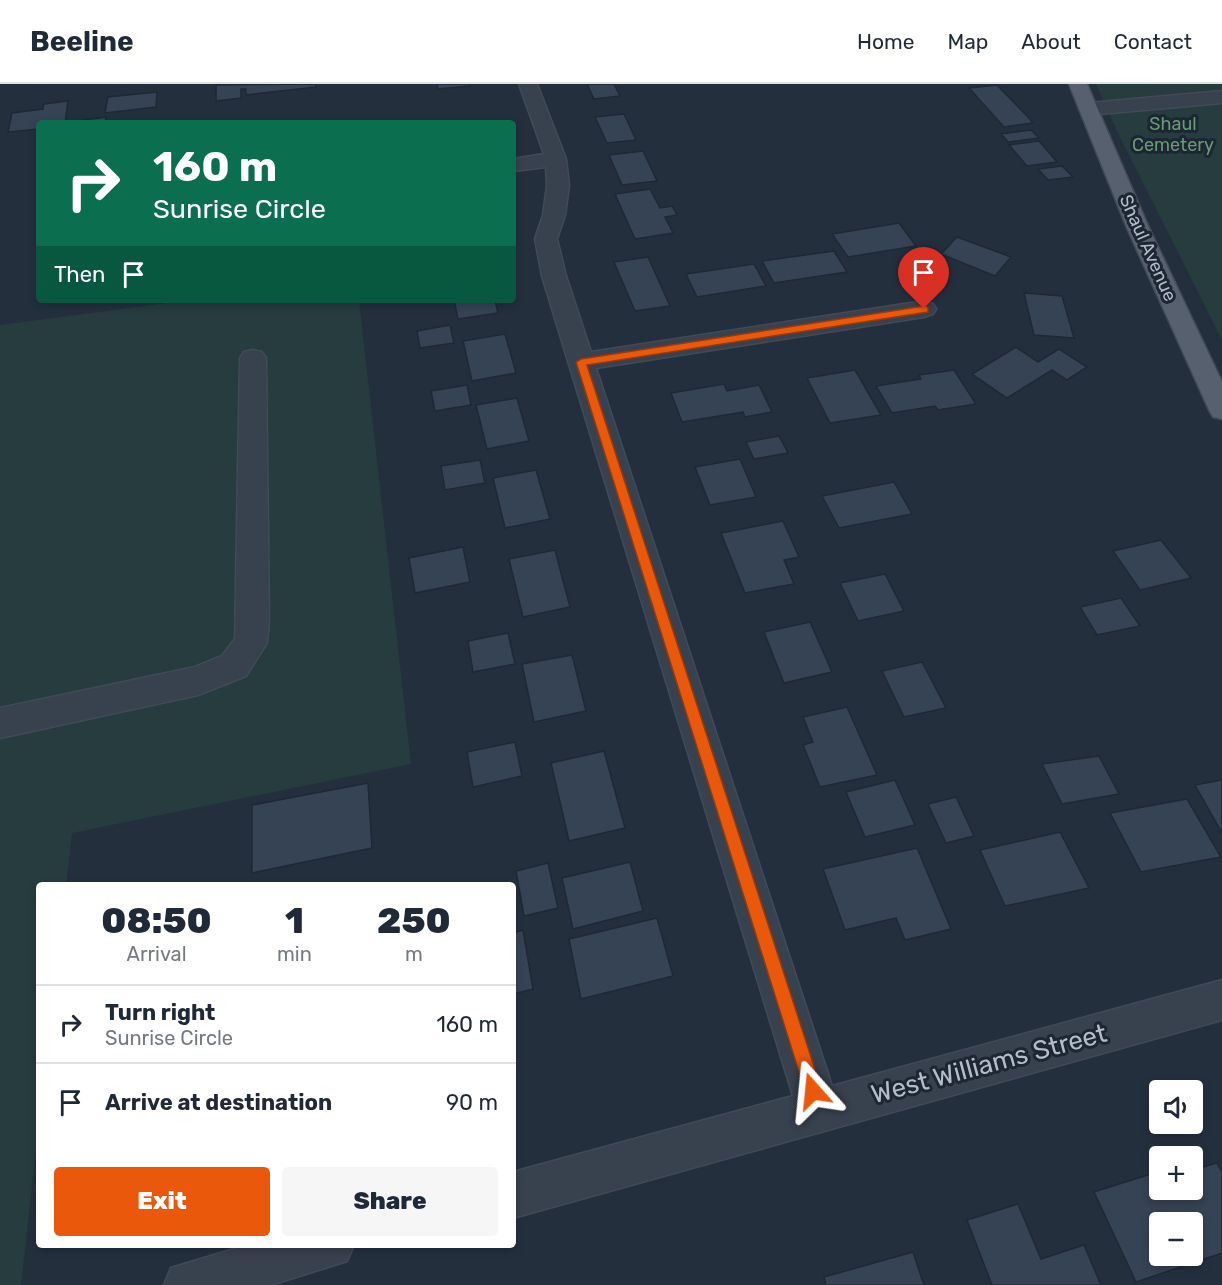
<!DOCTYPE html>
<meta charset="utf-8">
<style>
body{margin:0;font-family:Rubik,sans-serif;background:#f6f6f7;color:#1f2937;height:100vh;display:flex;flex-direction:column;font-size:22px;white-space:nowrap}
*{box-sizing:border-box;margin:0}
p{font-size:20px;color:#747a83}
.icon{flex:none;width:33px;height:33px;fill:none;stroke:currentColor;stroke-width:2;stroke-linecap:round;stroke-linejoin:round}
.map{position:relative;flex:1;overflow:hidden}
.sheet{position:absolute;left:36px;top:798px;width:480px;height:366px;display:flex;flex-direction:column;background:#fff;border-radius:6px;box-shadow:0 3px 9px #0003}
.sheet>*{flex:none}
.hud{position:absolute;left:36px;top:36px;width:480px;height:183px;border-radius:6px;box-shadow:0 3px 9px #0003;background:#0b6e4f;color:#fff;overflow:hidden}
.fabs{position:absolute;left:1149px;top:996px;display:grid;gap:12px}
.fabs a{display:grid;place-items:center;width:54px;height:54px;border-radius:6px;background:#fff;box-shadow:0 3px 9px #0003;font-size:30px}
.pin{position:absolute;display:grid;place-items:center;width:51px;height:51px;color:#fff;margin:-62px -26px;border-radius:50% 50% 50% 0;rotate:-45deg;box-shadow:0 0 6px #0007}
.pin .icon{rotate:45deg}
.me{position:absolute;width:66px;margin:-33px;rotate:342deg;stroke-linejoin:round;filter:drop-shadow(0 0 4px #0008)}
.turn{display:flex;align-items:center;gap:21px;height:126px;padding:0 18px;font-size:27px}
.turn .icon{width:78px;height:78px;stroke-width:2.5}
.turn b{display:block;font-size:42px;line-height:51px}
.then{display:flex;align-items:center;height:57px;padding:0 18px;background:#0003;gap:12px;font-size:22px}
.eta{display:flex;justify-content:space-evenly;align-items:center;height:102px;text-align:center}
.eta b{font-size:36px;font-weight:800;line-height:42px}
.button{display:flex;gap:12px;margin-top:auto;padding:12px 18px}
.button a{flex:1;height:69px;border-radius:6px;background:#ea580c;color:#fff;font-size:24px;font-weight:800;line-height:69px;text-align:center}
.button a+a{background:#f6f6f7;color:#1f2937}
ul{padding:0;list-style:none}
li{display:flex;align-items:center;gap:18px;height:78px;padding:0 18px;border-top:2px solid #e0e1e3}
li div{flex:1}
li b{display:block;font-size:22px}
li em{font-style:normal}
header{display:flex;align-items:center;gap:36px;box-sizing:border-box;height:84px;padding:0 30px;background:#fff;border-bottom:2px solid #e0e1e3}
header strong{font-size:28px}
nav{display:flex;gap:33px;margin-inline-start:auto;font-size:21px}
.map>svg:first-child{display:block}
</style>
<header>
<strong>Beeline</strong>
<nav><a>Home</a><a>Map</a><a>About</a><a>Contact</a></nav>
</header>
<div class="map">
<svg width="1222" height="1201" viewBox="0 0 1222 1201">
<rect width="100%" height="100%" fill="#242f3e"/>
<g fill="#263c3f">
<polygon points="1096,0 1222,0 1222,256 1117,47"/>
<polygon points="190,216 359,216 411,680 72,749 66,801 39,801 39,1041 21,1201 0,1201 0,241"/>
</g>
<g fill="#364354" stroke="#1f2835" stroke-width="1.5" fill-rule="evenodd">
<polygon points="316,0 316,3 246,11 246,5 241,5 241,14 216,17 216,1"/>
<polygon points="437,0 470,0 470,2 438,5"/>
<polygon points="587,0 614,0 620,12 594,15"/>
<polygon points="997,1 1028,33 1033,39 1004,43 969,4"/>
<polygon points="157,8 156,23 105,29 108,13"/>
<polygon points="68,17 65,39 39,39 39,45 8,48 12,29 43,25 44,20"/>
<polygon points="624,30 636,56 607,59 595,33"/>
<polygon points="106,33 105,39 82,39 83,36"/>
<polygon points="1031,46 1039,54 1008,58 1001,50"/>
<polygon points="1039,57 1057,78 1027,82 1009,61"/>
<polygon points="643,67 657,97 622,101 609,71"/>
<polygon points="1062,82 1073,93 1048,96 1038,85"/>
<polygon points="650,105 660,124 672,122 677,131 665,133 673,149 635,155 615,110"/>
<polygon points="899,139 916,162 848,173 832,150"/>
<polygon points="957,153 1011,173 995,192 941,170"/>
<polygon points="834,167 847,188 774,199 762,177"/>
<polygon points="648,173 670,222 635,227 614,178"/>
<polygon points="754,180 766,202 697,213 686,190"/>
<polygon points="1024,209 1062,212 1074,254 1034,251"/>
<polygon points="454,216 495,216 498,229 458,235"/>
<polygon points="450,241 454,259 420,264 417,247"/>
<polygon points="505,250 516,289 472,297 463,257"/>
<polygon points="1016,263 1038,278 1059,265 1087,283 1067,296 1052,286 1007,314 972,290"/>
<polygon points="855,286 881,331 830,339 807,294"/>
<polygon points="954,286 976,320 938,326 935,322 892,329 876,302 921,295 919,291"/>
<polygon points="724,300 727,307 759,301 772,328 745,333 743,328 682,338 671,309"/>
<polygon points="467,301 471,321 435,327 431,307"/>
<polygon points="517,314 529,357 487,365 476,321"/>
<polygon points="779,352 788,369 754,375 746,358"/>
<polygon points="740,375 756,413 710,421 695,383"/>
<polygon points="480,376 485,399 445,406 441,382"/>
<polygon points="536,386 550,435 505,444 493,394"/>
<polygon points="894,398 912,430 839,444 822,412"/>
<polygon points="783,437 799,473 784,476 794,500 745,509 721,449"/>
<polygon points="1161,456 1191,494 1140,506 1113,467"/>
<polygon points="463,463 470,498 415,509 409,474"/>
<polygon points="555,466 570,523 523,533 509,475"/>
<polygon points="885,490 904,527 858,537 840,499"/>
<polygon points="1121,514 1140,542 1097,551 1080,523"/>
<polygon points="810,538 832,588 784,599 764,548"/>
<polygon points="508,549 515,580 473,588 468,557"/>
<polygon points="572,571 586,627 534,638 522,580"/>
<polygon points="922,578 946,624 904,633 882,587"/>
<polygon points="847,623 877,691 820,703 803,661 813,658 803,633"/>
<polygon points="515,658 522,692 473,703 467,668"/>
<polygon points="604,667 625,744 569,757 551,679"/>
<polygon points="1099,672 1119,710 1062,720 1042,680"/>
<polygon points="895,696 915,741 865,753 846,708"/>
<polygon points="1222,696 1222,749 1195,701"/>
<polygon points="368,699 372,764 252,789 252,721"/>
<polygon points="956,713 974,752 946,759 928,720"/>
<polygon points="1187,715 1221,773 1141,788 1110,729"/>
<polygon points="1060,748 1089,804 1005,822 980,766"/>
<polygon points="917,764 951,845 905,856 896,834 845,846 823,785"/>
<polygon points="630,778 643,827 573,845 562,794"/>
<polygon points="548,779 558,824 524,832 516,787"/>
<polygon points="657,834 673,892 581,915 569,855"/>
<polygon points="523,846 533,905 513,910 513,849"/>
<path d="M 1217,1079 L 1222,1089 L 1222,1169 L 1136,1198 L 1094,1108 L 1160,1087 L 1160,1106 L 1192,1106 L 1192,1086 ZM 1160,1138 L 1192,1138 L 1192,1172 L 1160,1172 Z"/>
<polygon points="1018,1120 1041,1175 1084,1161 1101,1201 992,1201 967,1136"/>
<polygon points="913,1168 924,1201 826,1201 824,1193"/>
</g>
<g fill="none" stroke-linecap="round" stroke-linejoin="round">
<defs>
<g id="minor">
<polygon points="519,0 537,0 566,75 569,102 565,131 557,155 566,192 591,268 924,217 933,220 936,225 933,230 924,233 596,284 832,1002 1222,896 1222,936 513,1134 513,1088 793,1012 542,192 535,155 543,131 547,102 546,83 513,87 513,75 544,70"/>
<polygon points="1222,7 1222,19 1089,31 1082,29 1079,25 1082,21 1089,19"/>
<polygon points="253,266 262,268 266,274 269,536 267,559 246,592 198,611 0,654 0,624 195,583 222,572 235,555 240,274 244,268"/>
<polygon points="247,1161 354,1161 347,1177 271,1201 164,1201 171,1184"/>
</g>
<polygon id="major" points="1069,0 1087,0 1149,144 1222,298 1222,335 1213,333 1209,326 1127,144"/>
</defs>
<use href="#minor" stroke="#414a57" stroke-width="3"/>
<use href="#major" stroke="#414a57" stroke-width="3"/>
<use href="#minor" fill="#38414e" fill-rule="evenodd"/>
<use href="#major" fill="#56606e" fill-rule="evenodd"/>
</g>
<polygon fill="#ea580c" stroke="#983908" stroke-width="1.5" points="924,222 928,223 928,228 587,281 822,1007 820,1014 813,1016 807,1014 805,1007 576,278 581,275"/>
<g text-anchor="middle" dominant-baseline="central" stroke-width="6" stroke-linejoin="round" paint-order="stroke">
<g font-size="18" fill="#6b9a76" stroke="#1d2633">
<text x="1173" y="40">Shaul<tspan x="1173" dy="21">Cemetery</tspan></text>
</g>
<g font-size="18" fill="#b4bcc9" stroke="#1d2633">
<text transform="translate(1148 164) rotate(66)">Shaul Avenue</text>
</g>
<g font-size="26" fill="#b4bcc9" stroke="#1d2633">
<text transform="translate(989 980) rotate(-15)">West Williams Street</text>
</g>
</g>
</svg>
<div class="fabs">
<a><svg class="icon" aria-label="sound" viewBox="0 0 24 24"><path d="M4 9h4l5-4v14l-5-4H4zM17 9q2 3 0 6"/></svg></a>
<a>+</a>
<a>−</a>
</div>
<div class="pin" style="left:924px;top:225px;background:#d93025"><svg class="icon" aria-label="arrive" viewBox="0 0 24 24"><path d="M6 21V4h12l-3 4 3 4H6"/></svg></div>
<svg class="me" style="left:813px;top:1007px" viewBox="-20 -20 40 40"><path d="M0-17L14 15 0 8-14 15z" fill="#ea580c" stroke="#fff" stroke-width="4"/></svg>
<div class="hud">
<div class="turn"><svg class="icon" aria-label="right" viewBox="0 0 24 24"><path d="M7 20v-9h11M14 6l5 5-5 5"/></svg><div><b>160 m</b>Sunrise Circle</div></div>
<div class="then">Then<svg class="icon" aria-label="arrive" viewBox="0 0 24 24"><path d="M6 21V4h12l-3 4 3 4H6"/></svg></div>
</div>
<section class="sheet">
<div class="eta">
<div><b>08:50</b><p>Arrival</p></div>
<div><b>1</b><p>min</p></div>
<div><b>250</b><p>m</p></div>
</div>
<ul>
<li><svg class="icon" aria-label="right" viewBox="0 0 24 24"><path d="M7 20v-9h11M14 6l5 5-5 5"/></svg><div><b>Turn right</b><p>Sunrise Circle</p></div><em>160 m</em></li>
<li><svg class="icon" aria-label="arrive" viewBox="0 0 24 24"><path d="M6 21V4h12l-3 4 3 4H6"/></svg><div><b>Arrive at destination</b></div><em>90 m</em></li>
</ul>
<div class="button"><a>Exit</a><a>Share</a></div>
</section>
</div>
